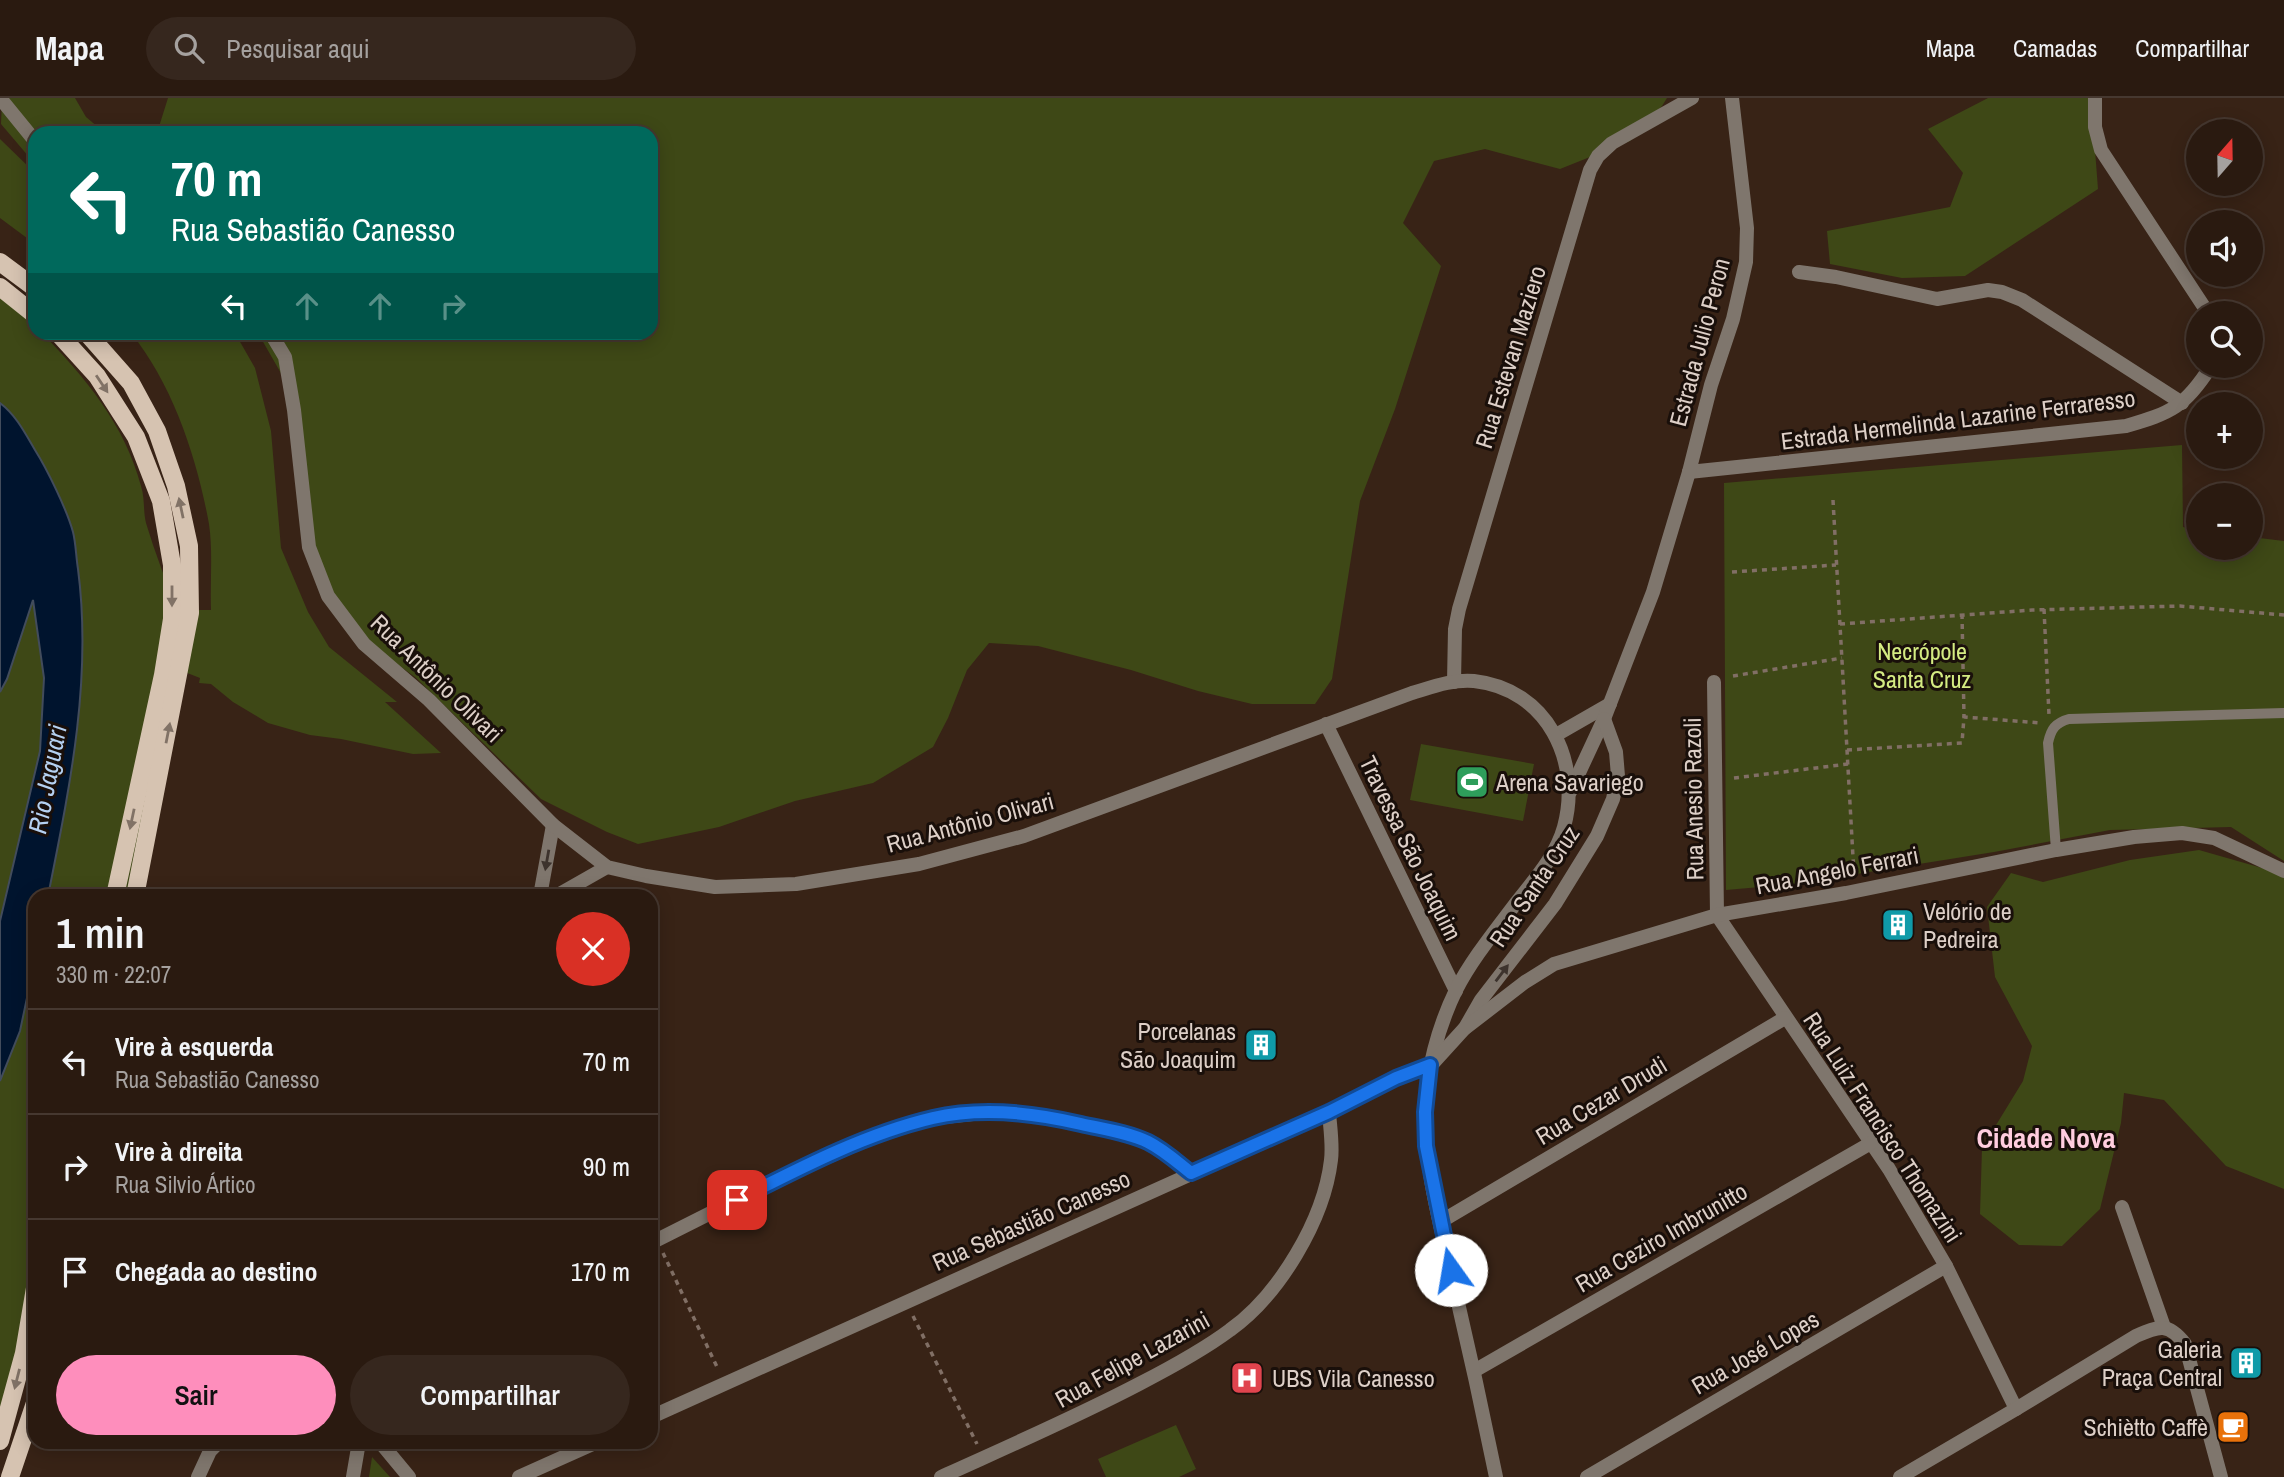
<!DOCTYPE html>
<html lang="pt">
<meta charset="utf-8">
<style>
body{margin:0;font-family:"Archivo Narrow",sans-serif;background:#36271e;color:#f1f3f6;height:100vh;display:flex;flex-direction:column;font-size:26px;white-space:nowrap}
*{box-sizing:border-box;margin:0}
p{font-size:23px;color:#a5a19f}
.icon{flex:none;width:38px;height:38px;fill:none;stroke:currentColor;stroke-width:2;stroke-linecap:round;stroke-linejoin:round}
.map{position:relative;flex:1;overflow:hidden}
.sheet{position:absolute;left:28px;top:791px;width:630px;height:560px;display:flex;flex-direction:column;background:#2a1a10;border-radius:21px;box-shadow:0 4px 18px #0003,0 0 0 2px #463830}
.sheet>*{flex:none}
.banner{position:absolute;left:28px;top:28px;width:630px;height:214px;border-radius:21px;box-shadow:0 4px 18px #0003,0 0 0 2px #463830;background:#00695c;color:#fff;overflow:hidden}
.needle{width:46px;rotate:20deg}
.buttons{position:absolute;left:2186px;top:21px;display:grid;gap:14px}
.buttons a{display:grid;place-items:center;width:77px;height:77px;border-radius:50%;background:#2a1a10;box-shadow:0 4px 18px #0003,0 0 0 2px #463830;font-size:35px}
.pin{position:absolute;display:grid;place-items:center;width:60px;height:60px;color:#fff;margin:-30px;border-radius:14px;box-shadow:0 4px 10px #0006}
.me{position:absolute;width:77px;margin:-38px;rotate:347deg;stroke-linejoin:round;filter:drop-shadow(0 0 5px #0008)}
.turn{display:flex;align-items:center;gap:24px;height:147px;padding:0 28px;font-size:32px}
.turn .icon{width:91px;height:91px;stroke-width:2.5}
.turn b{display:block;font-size:49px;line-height:60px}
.lanes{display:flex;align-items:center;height:66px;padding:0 28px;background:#0003;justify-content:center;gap:35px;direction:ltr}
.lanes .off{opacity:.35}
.round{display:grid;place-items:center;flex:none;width:74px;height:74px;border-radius:37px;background:#36271e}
.head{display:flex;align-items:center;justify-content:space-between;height:119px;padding:0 28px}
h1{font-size:42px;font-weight:600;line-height:52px}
.action{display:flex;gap:14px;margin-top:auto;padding:14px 28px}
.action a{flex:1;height:80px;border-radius:42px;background:#fe8ebc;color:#111;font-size:28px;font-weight:600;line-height:80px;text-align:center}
.action a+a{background:#36271e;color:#f1f3f6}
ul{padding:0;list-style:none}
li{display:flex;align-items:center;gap:21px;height:105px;padding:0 28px;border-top:2px solid #463830}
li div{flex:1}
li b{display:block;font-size:26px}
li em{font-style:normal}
header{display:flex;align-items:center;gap:42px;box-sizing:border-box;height:98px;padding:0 35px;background:#2a1a10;border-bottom:2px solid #463830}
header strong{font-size:33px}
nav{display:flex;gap:38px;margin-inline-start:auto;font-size:24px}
.search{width:490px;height:63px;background:#36271e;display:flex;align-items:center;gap:18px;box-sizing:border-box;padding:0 24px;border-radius:38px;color:#a5a19f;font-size:26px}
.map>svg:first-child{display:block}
</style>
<header>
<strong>Mapa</strong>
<div class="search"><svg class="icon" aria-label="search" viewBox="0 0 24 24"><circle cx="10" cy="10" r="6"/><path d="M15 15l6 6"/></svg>Pesquisar aqui</div>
<nav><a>Mapa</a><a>Camadas</a><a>Compartilhar</a></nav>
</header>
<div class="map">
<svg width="2284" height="1379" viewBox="0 0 2284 1379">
<rect width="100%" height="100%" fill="#382316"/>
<g fill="#3e4816">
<polygon points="2,0 75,0 86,19 105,35 35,35 35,66 1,26"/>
<polygon points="168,0 1667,0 1662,8 1630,43 1560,71 1485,51 1434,63 1403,125 1441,168 1395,311 1360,403 1332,581 1315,606 1252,606 1198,593 1131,572 1038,548 989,545 967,572 948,620 933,649 873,685 795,703 719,729 638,746 607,734 541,701 415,579 369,546 315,470 282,277 258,235 651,234 651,35 157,35"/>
<polygon points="1988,0 2091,0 2098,91 1965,178 1902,180 1830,166 1827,133 1950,109 1963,75 1928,31"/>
<polygon points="0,41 35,75 35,146 0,120"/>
<path d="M 0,192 L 35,227 L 35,234 L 42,235 C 85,279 125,327 141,388 C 145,400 143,413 146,425 C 155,455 166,484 178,512 L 211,512 C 210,484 213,453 209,426 C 197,360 173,287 131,235 L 235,235 L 255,270 L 271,333 L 281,450 L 308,514 L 329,549 L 397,604 L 385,604 L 441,655 L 413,656 L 341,641 L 310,637 L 268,625 L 233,604 L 211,586 L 199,585 L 200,580 L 172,569 L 128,798 L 35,798 L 35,1260 L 0,1338 L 0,495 L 35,505 L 0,307 Z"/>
<polygon points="2182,347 2183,429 2198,432 2198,450 2250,450 2251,439 2284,443 2284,763 2231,729 2110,732 1994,754 1794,786 1726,792 1724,385"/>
<polygon points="1421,646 1534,666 1523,723 1410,702"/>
<polygon points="2199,752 2276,774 2284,780 2284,1091 2226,1068 2164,1002 2124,995 2121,1025 2100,1111 2062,1148 2019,1147 1980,1116 1982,1050 2023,983 2032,948 1995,879 1987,809 2011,775 2043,784 2130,762"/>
<polygon points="1176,1327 1196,1371 1179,1379 1106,1379 1098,1361"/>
<polygon points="372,1359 390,1379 369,1379"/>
</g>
<path fill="#00142e" stroke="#424c5c" stroke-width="2" d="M 0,305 C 16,317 25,335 35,352 C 47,371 67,412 73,434 C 76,446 76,459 78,471 C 92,578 71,683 50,788 L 48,798 L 35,798 L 35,862 L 20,933 L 0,983 L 0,823 L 40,653 L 44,580 L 33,502 L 7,581 L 0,594 Z"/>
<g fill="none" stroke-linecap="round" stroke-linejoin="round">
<g stroke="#816f65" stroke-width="3.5" stroke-dasharray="5 5" stroke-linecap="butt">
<polyline points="1833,402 1854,777"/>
<polyline points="1732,474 1836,467"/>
<polyline points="2044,511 2049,617"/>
<polyline points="1962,516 1964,619"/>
<polyline points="1840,526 2032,512 2180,508 2284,517"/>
<polyline points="1733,578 1842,560"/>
<polyline points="1847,652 1962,645 1964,619 2041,625"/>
<polyline points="1734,680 1848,666"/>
<polyline points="663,1155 718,1271"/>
<polyline points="913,1218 977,1346"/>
</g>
<path stroke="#7f766d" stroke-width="10" d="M 2056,752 L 2048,645 C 2051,631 2055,625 2069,621 L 2284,615"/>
<g stroke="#7f766d" stroke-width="14">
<polyline points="2095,0 2095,29 2101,52 2208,215"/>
<polyline points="1799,174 1836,179 1937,201 1988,192 2002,194 2022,202 2182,305"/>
<path d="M 1689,374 L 2126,328 C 2171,315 2185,309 2211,268"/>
<polyline points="1454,584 1455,531 1459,511 1590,72 1598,58 1612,45 1692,0"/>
<polyline points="1714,584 1717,817 1889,1071 1946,1168 2016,1311"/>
<polyline points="1326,626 1456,893"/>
<polyline points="1556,637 1610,606"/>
<polyline points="1570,694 1604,621 1653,494 1689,374 1711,287 1733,221 1746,164 1747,130 1732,0"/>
<polyline points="540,798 553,727"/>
<polyline points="556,798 607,769"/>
<polyline points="1465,930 1481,902 1555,806 1597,738 1613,701 1618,678 1616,654 1604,621"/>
<polyline points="2122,1109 2164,1229"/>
<polyline points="1440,1124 1785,920"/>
<polyline points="651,1145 778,1081 877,1037 935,1020 991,1014 1061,1021 1124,1035 1147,1043 1166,1054 1191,1075"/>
<polyline points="1474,1273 1871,1045"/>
<polyline points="651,1319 1329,1014 1396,980 1431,967"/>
<polyline points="380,1344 409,1379"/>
<polyline points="198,1379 210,1353 219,1344"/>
<polyline points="353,1379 359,1344"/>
<polyline points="519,1379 597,1344"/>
<path d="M 941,1379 C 1007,1349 1074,1320 1139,1286 C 1170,1270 1202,1253 1230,1232 C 1279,1197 1324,1122 1331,1062 C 1333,1047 1330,1029 1329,1014"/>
<polyline points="1587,1379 1946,1168"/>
</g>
<g stroke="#7f766d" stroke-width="14">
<polyline points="0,0 35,43"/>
<path d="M 270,234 L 285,259 L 294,312 L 309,449 L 328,498 L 364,546 L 429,602 L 553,727 L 607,769 L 646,778 L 715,789 L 796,786 L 919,766 L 1024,738 L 1412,595 C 1432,589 1453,581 1474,583 C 1547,591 1582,663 1564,729 C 1556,758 1534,782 1516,805 C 1495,833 1472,861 1456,892 C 1438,929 1426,974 1425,1015 C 1424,1069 1442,1134 1454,1187 C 1469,1251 1483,1315 1496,1379"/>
<polyline points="1434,964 1464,931 1525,884 1554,866 1717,817 1846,795 2056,752 2134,739 2182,735 2214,740 2284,773"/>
<path d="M 1900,1379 L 2016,1311 L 2136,1238 C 2159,1228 2168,1224 2185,1246 L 2221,1379"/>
</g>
<g stroke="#d6c3b1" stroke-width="18">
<polyline points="0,164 35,190"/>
<polyline points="0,189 35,217"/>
<polyline points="57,234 97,278 136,339 161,403 172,467 172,521 163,577 115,798"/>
<polyline points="86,234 131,285 157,333 176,388 189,448 190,515 135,798"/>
<polyline points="0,1343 24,1255 35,1190"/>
<polyline points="10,1379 35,1305"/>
</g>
</g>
<defs><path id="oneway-solid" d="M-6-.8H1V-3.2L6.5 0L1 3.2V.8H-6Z" transform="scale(1.75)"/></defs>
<g fill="#817266">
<use href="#oneway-solid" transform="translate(102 286) rotate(56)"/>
<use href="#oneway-solid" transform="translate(181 410) rotate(-102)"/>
<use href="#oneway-solid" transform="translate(172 498) rotate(90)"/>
<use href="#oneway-solid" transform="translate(168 635) rotate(-79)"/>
<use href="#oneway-solid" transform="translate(132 721) rotate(102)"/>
<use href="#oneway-solid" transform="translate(17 1281) rotate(104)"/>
</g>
<g fill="#3d332d">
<use href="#oneway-solid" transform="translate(547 762) rotate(100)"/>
<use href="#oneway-solid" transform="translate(1502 875) rotate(-53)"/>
</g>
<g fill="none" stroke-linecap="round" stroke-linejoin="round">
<defs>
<path id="route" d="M 737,1102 C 800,1070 865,1036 933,1020 C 980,1009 1035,1015 1081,1026 C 1103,1031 1127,1034 1148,1044 C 1164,1052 1177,1064 1191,1075 L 1329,1014 L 1396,980 L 1430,967 L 1425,1014 L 1426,1048 L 1451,1172"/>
</defs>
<use href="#route" stroke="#114b97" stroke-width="18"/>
<use href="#route" stroke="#1a73e8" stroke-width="12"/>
</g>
<defs>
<symbol id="stadium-square" viewBox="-11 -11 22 22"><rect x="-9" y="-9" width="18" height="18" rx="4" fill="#2e9e5b" stroke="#190f0a"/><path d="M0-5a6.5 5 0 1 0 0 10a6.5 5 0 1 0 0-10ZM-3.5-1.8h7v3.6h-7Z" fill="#fff"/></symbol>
<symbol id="building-square" viewBox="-11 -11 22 22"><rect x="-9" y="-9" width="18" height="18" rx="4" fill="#0f9aa8" stroke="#190f0a"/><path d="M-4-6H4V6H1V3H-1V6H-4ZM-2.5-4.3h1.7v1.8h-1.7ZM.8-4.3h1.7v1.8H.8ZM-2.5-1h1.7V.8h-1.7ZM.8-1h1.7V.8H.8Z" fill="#fff"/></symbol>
<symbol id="hospital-square" viewBox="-11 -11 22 22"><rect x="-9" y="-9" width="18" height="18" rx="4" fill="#e0444e" stroke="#190f0a"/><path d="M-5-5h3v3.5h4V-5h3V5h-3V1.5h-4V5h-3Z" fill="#fff"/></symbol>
<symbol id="cafe-square" viewBox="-11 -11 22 22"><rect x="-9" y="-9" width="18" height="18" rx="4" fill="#e8710a" stroke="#190f0a"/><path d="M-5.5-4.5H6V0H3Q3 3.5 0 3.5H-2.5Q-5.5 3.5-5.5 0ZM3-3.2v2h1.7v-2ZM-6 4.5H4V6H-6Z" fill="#fff"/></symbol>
</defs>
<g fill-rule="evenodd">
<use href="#stadium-square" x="1453" y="665" width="38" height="38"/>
<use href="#building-square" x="1879" y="808" width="38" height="38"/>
<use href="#building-square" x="1242" y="928" width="38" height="38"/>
<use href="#building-square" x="2227" y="1246" width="38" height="38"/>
<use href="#hospital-square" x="1228" y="1261" width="38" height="38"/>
<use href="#cafe-square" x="2214" y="1310" width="38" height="38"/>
</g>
<g text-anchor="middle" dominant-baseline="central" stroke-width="6" stroke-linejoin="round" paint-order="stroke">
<g font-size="24" fill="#ddcfc7" stroke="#190f0a">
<text transform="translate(1699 244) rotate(-75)">Estrada Julio Peron</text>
<text transform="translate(1510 259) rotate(-73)">Rua Estevan Maziero</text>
<text transform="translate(1958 321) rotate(-7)">Estrada Hermelinda Lazarine Ferraresso</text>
<text transform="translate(437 580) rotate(44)">Rua Antônio Olivari</text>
<text transform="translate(1693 701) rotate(-91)">Rua Anesio Razoli</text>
<text transform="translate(970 724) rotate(-15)">Rua Antônio Olivari</text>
<text transform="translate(1411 750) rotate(64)">Travessa São Joaquim</text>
<text transform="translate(1837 772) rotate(-11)">Rua Angelo Ferrari</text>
<text transform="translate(1534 788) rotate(-56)">Rua Santa Cruz</text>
<text transform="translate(1601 1002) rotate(-31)">Rua Cezar Drudi</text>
<text transform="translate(1883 1029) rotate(57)">Rua Luiz Francisco Thomazini</text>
<text transform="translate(1031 1122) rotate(-24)">Rua Sebastião Canesso</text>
<text transform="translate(1661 1139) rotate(-30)">Rua Ceziro Imbrunitto</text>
<text transform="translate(1755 1254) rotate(-30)">Rua José Lopes</text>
<text transform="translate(1132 1261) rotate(-29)">Rua Felipe Lazarini</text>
</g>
<g font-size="24" fill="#d4eb82" stroke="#190f0a">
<text x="1922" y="553">Necrópole<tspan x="1922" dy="28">Santa Cruz</tspan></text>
</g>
<g font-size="24" fill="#ddcfc7" stroke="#190f0a" text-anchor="start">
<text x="1496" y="684">Arena Savariego</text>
<text x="1923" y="813">Velório de<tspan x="1923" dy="28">Pedreira</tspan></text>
<text x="1236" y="933" text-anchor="end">Porcelanas<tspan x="1236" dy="28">São Joaquim</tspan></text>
<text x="2222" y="1251" text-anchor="end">Galeria<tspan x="2222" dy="28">Praça Central</tspan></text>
<text x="1272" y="1280">UBS Vila Canesso</text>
<text x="2208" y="1329" text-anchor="end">Schiètto Caffè</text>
</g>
<g font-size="26" font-style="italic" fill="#b5d1f1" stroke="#190f0a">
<text transform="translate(47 681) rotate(-79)">Rio Jaguari</text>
</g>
<g font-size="28" font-weight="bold" fill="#ffcddf" stroke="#190f0a">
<text x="2046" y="1040">Cidade Nova</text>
</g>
</g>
</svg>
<div class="buttons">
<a><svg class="needle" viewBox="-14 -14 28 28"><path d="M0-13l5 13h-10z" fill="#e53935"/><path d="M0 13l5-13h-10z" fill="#a5a19f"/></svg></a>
<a><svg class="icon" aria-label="sound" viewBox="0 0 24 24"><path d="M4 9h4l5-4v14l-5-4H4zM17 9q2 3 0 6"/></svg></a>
<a><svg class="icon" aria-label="search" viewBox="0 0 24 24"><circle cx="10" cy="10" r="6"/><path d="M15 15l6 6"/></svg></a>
<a>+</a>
<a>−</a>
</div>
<div class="pin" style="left:737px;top:1102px;background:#d93025"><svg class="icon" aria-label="arrive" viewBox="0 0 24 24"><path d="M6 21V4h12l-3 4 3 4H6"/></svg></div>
<svg class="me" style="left:1451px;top:1172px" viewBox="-20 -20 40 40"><circle r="19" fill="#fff"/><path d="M0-13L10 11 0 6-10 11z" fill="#1a73e8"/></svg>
<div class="banner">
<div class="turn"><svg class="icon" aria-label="left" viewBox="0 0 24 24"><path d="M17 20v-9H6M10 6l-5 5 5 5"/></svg><div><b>70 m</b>Rua Sebastião Canesso</div></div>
<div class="lanes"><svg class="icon" aria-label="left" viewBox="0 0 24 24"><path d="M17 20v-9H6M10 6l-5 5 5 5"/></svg><svg class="icon off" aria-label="ahead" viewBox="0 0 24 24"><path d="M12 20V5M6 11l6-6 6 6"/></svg><svg class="icon off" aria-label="ahead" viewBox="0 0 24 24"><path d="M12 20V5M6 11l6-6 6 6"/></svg><svg class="icon off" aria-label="right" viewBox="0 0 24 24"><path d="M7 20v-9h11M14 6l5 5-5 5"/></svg></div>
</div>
<section class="sheet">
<div class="head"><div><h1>1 min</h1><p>330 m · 22:07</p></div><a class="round" style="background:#d93025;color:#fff"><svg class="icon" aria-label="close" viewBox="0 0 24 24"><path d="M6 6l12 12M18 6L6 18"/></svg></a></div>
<ul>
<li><svg class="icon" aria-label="left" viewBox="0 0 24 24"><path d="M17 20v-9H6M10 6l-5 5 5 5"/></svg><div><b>Vire à esquerda</b><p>Rua Sebastião Canesso</p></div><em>70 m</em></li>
<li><svg class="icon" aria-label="right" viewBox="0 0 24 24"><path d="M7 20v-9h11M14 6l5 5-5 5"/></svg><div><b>Vire à direita</b><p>Rua Silvio Ártico</p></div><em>90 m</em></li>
<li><svg class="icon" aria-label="arrive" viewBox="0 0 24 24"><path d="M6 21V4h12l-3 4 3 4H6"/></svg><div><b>Chegada ao destino</b></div><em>170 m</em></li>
</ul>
<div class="action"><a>Sair</a><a>Compartilhar</a></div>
</section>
</div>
